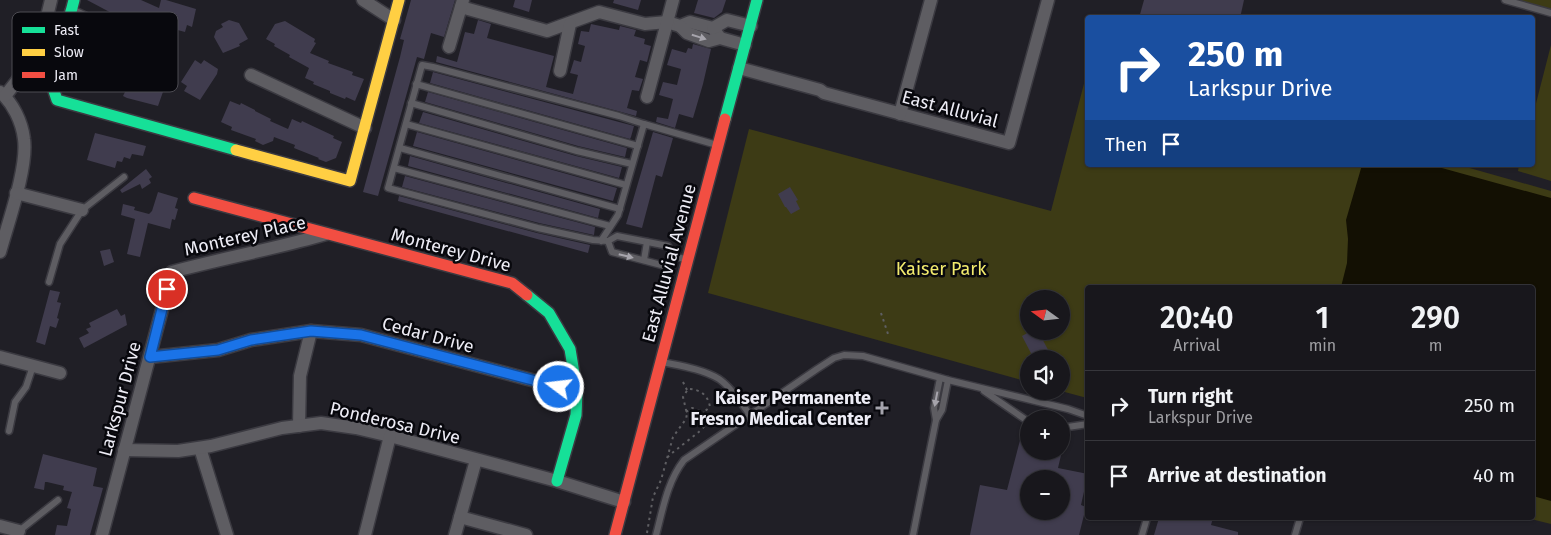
<!DOCTYPE html>
<meta charset="utf-8">
<style>
body{margin:0;font-family:"Fira Sans",sans-serif;background:#212025;color:#f1f3f6;height:100vh;display:flex;flex-direction:column;font-size:19px;white-space:nowrap}
*{box-sizing:border-box;margin:0}
p{font-size:16px;color:#9f9fa3}
.icon{flex:none;width:28px;height:28px;fill:none;stroke:currentColor;stroke-width:2;stroke-linecap:round;stroke-linejoin:round}
.map{position:relative;flex:1;overflow:hidden}
.sheet{position:absolute;left:1085px;top:285px;width:450px;height:235px;display:flex;flex-direction:column;background:#18171c;border-radius:5px;box-shadow:0 1px 4px #0004,0 0 0 1px #36363b}
.sheet>*{flex:none}
.hud{position:absolute;left:1085px;top:15px;width:450px;height:152px;border-radius:5px;box-shadow:0 1px 4px #0004,0 0 0 1px #36363b;background:#1a4fa0;color:#fff;overflow:hidden}
.needle{width:32px;rotate:285deg}
.buttons{position:absolute;left:1020px;top:290px;display:grid;gap:10px}
.buttons a{display:grid;place-items:center;width:50px;height:50px;border-radius:50%;background:#18171c;box-shadow:0 1px 4px #0004,0 0 0 1px #36363b;font-size:25px}
.pin{position:absolute;display:grid;place-items:center;width:42px;height:42px;color:#fff;margin:-21px;border:2px solid #fff;border-radius:50%;box-shadow:0 1px 5px #0007}
.me{position:absolute;width:55px;margin:-28px;rotate:285deg;stroke-linejoin:round;filter:drop-shadow(0 0 4px #0008)}
.turn{display:flex;align-items:center;gap:18px;height:105px;padding:0 20px;font-size:22px}
.turn .icon{width:65px;height:65px;stroke-width:2.5}
.turn b{display:block;font-size:35px;line-height:42px}
.then{display:flex;align-items:center;height:48px;padding:0 20px;background:#0003;gap:10px;font-size:19px}
.eta{display:flex;justify-content:space-evenly;align-items:center;height:85px;text-align:center}
.eta b{font-size:30px;font-weight:600;line-height:35px}
ul{padding:0;list-style:none}
li{display:flex;align-items:center;gap:15px;height:70px;padding:0 20px;border-top:1px solid #36363b}
li div{flex:1}
li b{display:block;font-size:19px}
li em{font-style:normal}
.map>svg:first-child{display:block}
</style>
<div class="map">
<svg width="1551" height="535" viewBox="0 0 1551 535">
<rect width="100%" height="100%" fill="#201f26"/>
<g fill="#3d3b15" fill-rule="evenodd">
<polygon points="1513,0 1551,0 1551,10"/>
<polygon points="1551,45 1551,181 1518,171 1519,165 1532,165 1533,115"/>
<path d="M 1087,72 L 1088,165 L 1459,165 L 1551,191 L 1551,524 L 1527,518 L 1532,518 L 1532,288 L 1088,288 L 1087,398 L 1061,391 L 1061,359 L 1029,359 L 1029,382 L 708,293 L 749,129 L 1051,211 ZM 1029,299 L 1061,299 L 1061,331 L 1029,331 Z"/>
</g>
<polygon fill="#131003" points="1362,165 1431,165 1551,198 1551,501 1533,496 1532,288 1341,287 1347,263 1348,239 1346,220"/>
<g fill="#403c4e" fill-rule="evenodd">
<polygon points="87,0 141,0 159,8 161,0 166,0 196,9 192,27 187,25 185,32 140,20 136,26"/>
<polygon points="411,0 455,0 444,37 431,33 424,59 417,57 378,196 363,192 400,57 404,40 400,39"/>
<polygon points="515,0 532,0 529,12 513,7"/>
<polygon points="614,0 641,0 638,10 613,3"/>
<polygon points="698,0 726,0 722,12 714,18 694,13"/>
<polygon points="1144,0 1244,0 1240,18 1139,18"/>
<polygon points="229,20 239,23 248,39 239,44 240,46 223,53 214,37 216,31 223,27 221,24"/>
<polygon points="478,20 491,24 487,38 554,56 546,87 573,94 578,75 570,73 574,60 581,62 585,46 578,44 581,31 589,32 591,24 619,30 620,26 636,30 634,36 645,39 644,44 651,46 647,62 640,60 635,77 643,79 639,91 632,90 627,108 637,111 636,116 436,62 437,56 457,62 465,32 474,34"/>
<polygon points="285,21 315,39 314,42 316,43 310,53 329,61 328,63 353,72 352,75 364,79 355,101 346,97 345,99 330,93 330,91 313,84 314,82 305,78 309,68 289,57 290,55 274,46 275,44 266,39 275,24"/>
<polygon points="85,41 124,63 121,69 161,80 159,88 164,89 158,106 127,98 123,96 125,92 101,80 102,79 69,62 77,46 82,48"/>
<polygon points="693,44 711,49 703,84 693,118 679,114 675,128 656,122 657,117 668,119 673,99 659,95 663,82 677,85 681,69 667,65 672,49 686,53 688,48 692,49"/>
<polygon points="195,60 201,64 204,60 218,69 217,74 200,100 184,91 187,86 181,82"/>
<polygon points="433,72 634,126 631,137 630,139 430,83"/>
<polygon points="428,92 627,148 625,157 578,146 425,102"/>
<polygon points="230,101 240,105 241,103 255,110 255,111 271,119 270,121 288,129 292,119 301,123 302,121 334,136 333,138 342,142 336,158 326,162 318,159 319,158 294,148 295,145 274,137 273,141 263,145 255,141 256,139 231,130 232,127 221,122"/>
<polygon points="423,112 576,156 622,167 619,178 419,123"/>
<polygon points="417,132 617,188 613,201 413,146"/>
<polygon points="653,132 673,138 662,177 656,175 642,228 626,224"/>
<polygon points="95,133 146,146 143,156 132,154 130,159 124,157 122,162 117,161 115,168 87,160"/>
<polygon points="410,156 600,209 598,218 408,166"/>
<polygon points="146,169 152,177 149,179 151,183 142,189 140,184 122,193 120,190"/>
<polygon points="405,176 595,227 594,235 539,223 402,187"/>
<polygon points="790,187 798,200 796,201 800,209 791,214 786,207 785,207 778,194"/>
<polygon points="158,192 178,198 175,208 178,209 175,220 172,219 170,229 148,223 140,257 127,254 135,219 121,215 123,204 135,207 134,210 149,214 152,211"/>
<polygon points="399,196 537,233 590,245 588,253 398,201"/>
<polygon points="110,249 114,262 104,266 100,251"/>
<polygon points="50,290 60,292 57,302 61,303 57,318 59,319 56,328 50,326 45,345 36,342"/>
<polygon points="117,309 121,316 125,314 127,325 84,348 79,338 89,333 86,329 91,327 89,323"/>
<polygon points="1031,331 1038,331 1053,359 1034,359 1022,336"/>
<path d="M 1024,425 L 1029,427 L 1029,451 L 1062,451 L 1058,468 L 1088,474 L 1081,505 L 1086,507 L 1079,535 L 970,535 L 980,485 L 1007,490 ZM 1029,479 L 1061,479 L 1061,511 L 1029,511 Z"/>
<polygon points="43,454 97,468 93,486 103,488 90,535 55,535 57,525 67,526 71,509 67,508 72,492 63,490 64,486 47,482 45,482 44,490 34,488"/>
<polygon points="1159,518 1213,518 1211,525 1238,532 1238,535 1154,535"/>
</g>
<g fill="none" stroke-linecap="round" stroke-linejoin="round">
<defs>
<g id="lane">
<polyline points="1505,0 1551,13"/>
<polyline points="416,84 638,146"/>
<polyline points="411,103 577,151 632,164"/>
<polyline points="406,124 626,185"/>
<polyline points="644,124 717,145"/>
<polyline points="400,148 620,209"/>
<polyline points="394,168 610,226"/>
<polyline points="601,241 618,215 644,124 619,116 433,67 422,65 388,188 538,228 593,240 608,241"/>
<polyline points="674,256 665,266 612,252 608,241 617,236 668,246 674,256 688,260"/>
<polyline points="644,260 647,242"/>
<polyline points="49,282 60,244 82,210 124,177"/>
<path d="M 662,362 C 681,366 702,369 719,379 C 731,387 741,403 750,415"/>
<polyline points="984,391 1029,422"/>
<polyline points="936,420 934,408 940,378"/>
<polyline points="1061,428 1088,424"/>
<polyline points="9,431 15,402 26,387 33,366"/>
<polyline points="19,531 58,500"/>
<path d="M 656,535 C 663,509 667,482 684,460 L 817,369 L 834,358 L 844,355 L 863,356 L 948,380 L 1068,409 L 1088,416"/>
<polyline points="913,535 936,420 942,410 948,380"/>
<polyline points="1142,535 1147,518"/>
<polyline points="1295,535 1300,518"/>
</g>
<g id="street">
<polyline points="363,0 394,20"/>
<polyline points="461,7 547,31 599,12 645,24 667,22 680,26 690,22 713,28 720,38"/>
<polyline points="71,12 166,57"/>
<polyline points="680,26 687,33 709,41 720,38 745,45"/>
<polyline points="713,28 727,20 751,26"/>
<polyline points="449,47 463,0"/>
<polyline points="739,68 820,90 824,93 1009,143 1048,0"/>
<polyline points="560,71 570,24"/>
<polyline points="251,75 365,128"/>
<path d="M 0,92 C 13,103 22,122 24,139 C 28,167 8,223 0,252"/>
<polyline points="5,96 27,68 42,37 51,0"/>
<polyline points="647,97 673,0"/>
<polyline points="900,114 931,0"/>
<polyline points="16,193 82,210"/>
<polyline points="0,357 60,373"/>
<polyline points="150,357 218,350 251,340 311,331 361,335 577,392"/>
<polyline points="299,426 300,376 311,331"/>
<polyline points="200,448 227,535"/>
<polyline points="124,450 178,451 211,446 282,428 321,423 356,428 390,436 557,481 624,502"/>
<polyline points="460,517 526,535"/>
<polyline points="0,526 19,531"/>
<path d="M 102,535 L 172,272 C 223,258 275,249 326,234"/>
<polyline points="365,535 390,436"/>
<polyline points="455,535 476,460"/>
</g>
<g id="fast">
<polyline points="74,0 52,85 57,100 236,150"/>
<polyline points="725,119 757,0"/>
<polyline points="527,295 549,313 570,349 577,392 576,415 557,481"/>
</g>
<polyline id="slow" points="236,150 350,181 399,0"/>
<g id="jam">
<polyline points="194,198 512,283 527,295"/>
<polyline points="615,535 725,119"/>
</g>
</defs>
<use href="#lane" stroke="#3b3a41" stroke-width="9"/>
<use href="#street" stroke="#3b3a41" stroke-width="15"/>
<use href="#fast" stroke="#3b3a41" stroke-width="14"/>
<use href="#slow" stroke="#3b3a41" stroke-width="14"/>
<use href="#jam" stroke="#3b3a41" stroke-width="14"/>
<g stroke="#5f5f63" stroke-width="2" stroke-dasharray="2.5 4" stroke-linecap="butt">
<polyline points="881,313 888,334"/>
<polyline points="683,382 687,390"/>
<polyline points="686,412 692,408 704,412"/>
<path d="M 647,533 L 653,497 L 661,480 L 673,437 L 686,419 L 687,414 L 683,397 L 688,389 C 700,389 708,395 710,407 L 704,412 C 704,416 706,421 705,425 C 704,430 674,450 668,457"/>
</g>
<use href="#lane" stroke="#5e5d62" stroke-width="6"/>
<use href="#street" stroke="#5e5d62" stroke-width="12"/>
<use href="#fast" stroke="#16e098" stroke-width="11"/>
<use href="#slow" stroke="#ffcf43" stroke-width="11"/>
<use href="#jam" stroke="#f24e42" stroke-width="11"/>
</g>
<defs><path id="oneway-solid" d="M-6-.8H1V-3.2L6.5 0L1 3.2V.8H-6Z" transform="scale(1.25)"/></defs>
<g fill="#a6a4ac">
<use href="#oneway-solid" transform="translate(699 37) rotate(17)"/>
<use href="#oneway-solid" transform="translate(626 256) rotate(14)"/>
<use href="#oneway-solid" transform="translate(936 399) rotate(101)"/>
</g>
<g fill="none" stroke-linecap="round" stroke-linejoin="round">
<defs>
<polyline id="route" points="167,289 150,357 218,350 251,340 311,331 361,335 559,387"/>
</defs>
<use href="#route" stroke="#114b97" stroke-width="12"/>
<use href="#route" stroke="#1a73e8" stroke-width="9"/>
</g>
<path fill="#a5a4ad" stroke="#08080d" stroke-width="2" d="M879.5 400.5h5v5h5v5h-5v5h-5v-5h-5v-5h5z"/>
<g text-anchor="middle" dominant-baseline="central" stroke-width="5" stroke-linejoin="round" paint-order="stroke">
<g font-size="18" fill="#edecf5" stroke="#08080d">
<text transform="translate(950 109) rotate(15)">East Alluvial</text>
<text transform="translate(245 236) rotate(-13)">Monterey Place</text>
<text transform="translate(451 250) rotate(15)">Monterey Drive</text>
<text transform="translate(669 263) rotate(-75)">East Alluvial Avenue</text>
<text transform="translate(428 335) rotate(15)">Cedar Drive</text>
<text transform="translate(120 399) rotate(-75)">Larkspur Drive</text>
<text transform="translate(395 423) rotate(13)">Ponderosa Drive</text>
</g>
<g font-size="18" fill="#f2ea6d" stroke="#08080d">
<text x="941" y="269">Kaiser Park</text>
</g>
<g font-size="18" font-weight="bold" fill="#edecf5" stroke="#08080d" text-anchor="end">
<text x="871" y="398">Kaiser Permanente<tspan x="871" dy="21">Fresno Medical Center</tspan></text>
</g>
</g>
<rect x="12" y="12" width="166" height="80" rx="8" fill="#08080d" stroke="#4d4c53" stroke-width="1"/>
<rect x="22" y="27" width="23" height="6" fill="#16e098"/>
<rect x="22" y="49" width="23" height="7" fill="#ffcf43"/>
<rect x="22" y="72" width="23" height="6" fill="#f24e42"/>
<g font-size="14" fill="#edecf5">
<text x="54" y="35">Fast</text>
<text x="54" y="57">Slow</text>
<text x="54" y="80">Jam</text>
</g>
</svg>
<div class="buttons">
<a><svg class="needle" viewBox="-14 -14 28 28"><path d="M0-13l5 13h-10z" fill="#e53935"/><path d="M0 13l5-13h-10z" fill="#9f9fa3"/></svg></a>
<a><svg class="icon" aria-label="sound" viewBox="0 0 24 24"><path d="M4 9h4l5-4v14l-5-4H4zM17 9q2 3 0 6"/></svg></a>
<a>+</a>
<a>−</a>
</div>
<div class="pin" style="left:167px;top:289px;background:#d93025"><svg class="icon" aria-label="arrive" viewBox="0 0 24 24"><path d="M6 21V4h12l-3 4 3 4H6"/></svg></div>
<svg class="me" style="left:559px;top:387px" viewBox="-20 -20 40 40"><circle r="17" fill="#1a73e8" stroke="#fff" stroke-width="3"/><path d="M0-11L8 9 0 5-8 9z" fill="#fff"/></svg>
<div class="hud">
<div class="turn"><svg class="icon" aria-label="right" viewBox="0 0 24 24"><path d="M7 20v-9h11M14 6l5 5-5 5"/></svg><div><b>250 m</b>Larkspur Drive</div></div>
<div class="then">Then<svg class="icon" aria-label="arrive" viewBox="0 0 24 24"><path d="M6 21V4h12l-3 4 3 4H6"/></svg></div>
</div>
<section class="sheet">
<div class="eta">
<div><b>20:40</b><p>Arrival</p></div>
<div><b>1</b><p>min</p></div>
<div><b>290</b><p>m</p></div>
</div>
<ul>
<li><svg class="icon" aria-label="right" viewBox="0 0 24 24"><path d="M7 20v-9h11M14 6l5 5-5 5"/></svg><div><b>Turn right</b><p>Larkspur Drive</p></div><em>250 m</em></li>
<li><svg class="icon" aria-label="arrive" viewBox="0 0 24 24"><path d="M6 21V4h12l-3 4 3 4H6"/></svg><div><b>Arrive at destination</b></div><em>40 m</em></li>
</ul>
</section>
</div>
